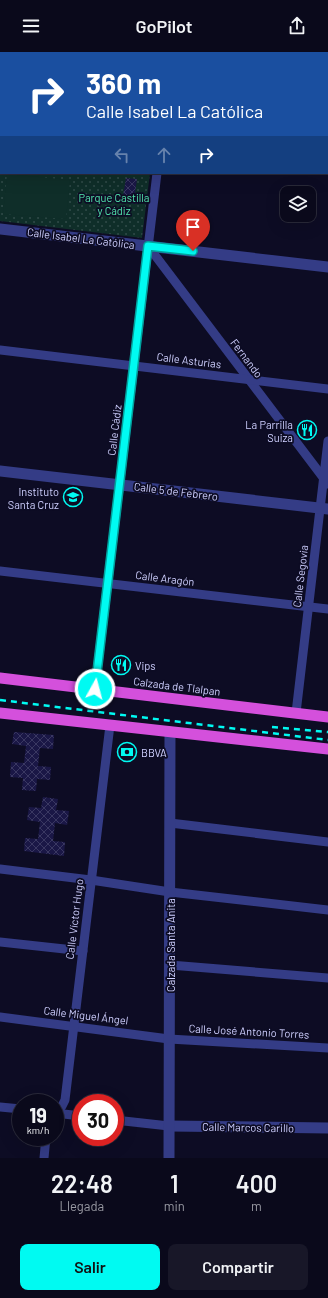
<!DOCTYPE html>
<html lang="es">
<meta charset="utf-8">
<style>
body{margin:0;font-family:Barlow,sans-serif;background:#181728;color:#f1f3f6;height:100vh;display:flex;flex-direction:column;font-size:15px;white-space:nowrap}
*{box-sizing:border-box;margin:0}
p{font-size:13px;color:#999aa3}
.icon{flex:none;width:22px;height:22px;fill:none;stroke:currentColor;stroke-width:2;stroke-linecap:round;stroke-linejoin:round}
.map{position:relative;height:1106px;overflow:hidden}
.details{display:flex;flex-direction:column;background:#0a091b;flex:1}
.details>*{flex:none}
.top-card{position:absolute;left:0px;top:0px;width:328px;height:122px;box-shadow:0 4px 16px #0002,0 0 0 1px #2a2a3a;background:#1a4fa0;color:#fff;overflow:hidden}
.tools{position:absolute;left:280px;top:134px;display:grid;gap:8px}
.tools a{display:grid;place-items:center;width:36px;height:36px;border-radius:8px;background:#0a091b;box-shadow:0 4px 16px #0002,0 0 0 1px #2a2a3a;font-size:20px}
.speed{position:absolute;left:12px;top:1042px;display:flex;gap:8px;font-size:20px;font-weight:700;text-align:center}
.speed>*{display:grid;place-content:center;width:52px;height:52px;border-radius:50%;background:#0a091b;box-shadow:0 4px 16px #0002,0 0 0 1px #2a2a3a;line-height:1}
.speed small{font-size:10px;font-weight:400}
.speed .limit{border:6px solid #d22;background:#fff;color:#111}
.pin{position:absolute;display:grid;place-items:center;width:34px;height:34px;color:#fff;margin:-41px -17px;border-radius:50% 50% 50% 0;rotate:-45deg;box-shadow:0 0 4px #0007}
.pin .icon{rotate:45deg}
.me{position:absolute;width:44px;margin:-22px;rotate:7deg;stroke-linejoin:round;filter:drop-shadow(0 0 3px #0008)}
.turn{display:flex;align-items:center;gap:14px;height:84px;padding:0 20px;font-size:18px}
.turn .icon{width:52px;height:52px;stroke-width:2.5}
.turn b{display:block;font-size:28px;line-height:34px}
.lanes{display:flex;align-items:center;height:38px;padding:0 20px;background:#0003;justify-content:center;gap:20px;direction:ltr}
.lanes .off{opacity:.35}
.eta{display:flex;justify-content:space-evenly;align-items:center;height:68px;text-align:center}
.eta b{font-size:24px;font-weight:600;line-height:28px}
.cta{display:flex;gap:8px;margin-top:auto;padding:8px 20px}
.cta a{flex:1;height:46px;border-radius:8px;background:#00faf2;color:#111;font-size:16px;font-weight:600;line-height:46px;text-align:center}
.cta a+a{background:#181728;color:#f1f3f6}
header{display:flex;justify-content:space-between;align-items:center;height:52px;padding:0 20px;background:#0a091b;font-size:18px;font-weight:600}
.map>svg:first-child{display:block}
</style>
<header><svg class="icon" aria-label="menu" viewBox="0 0 24 24"><path d="M4 6h16M4 12h16M4 18h16"/></svg>GoPilot<svg class="icon" aria-label="share" viewBox="0 0 24 24"><path d="M12 15V3M7 8l5-5 5 5M5 13v7h14v-7"/></svg></header>
<div class="map">
<svg width="328" height="1106" viewBox="0 0 328 1106">
<defs>
<pattern id="park-dots" width="8" height="8" patternUnits="userSpaceOnUse"><rect width="8" height="8" fill="#0f2e29"/><path d="M2 2h.1M6 6h.1" fill="none" stroke="#314b49" stroke-width="1.8" stroke-linecap="round"/></pattern>
<pattern id="building-cross-hatch" width="8" height="8" patternUnits="userSpaceOnUse"><rect width="8" height="8" fill="#1a1746"/><path d="M0 0l8 8M0 8l8-8" fill="none" stroke="#3a3862"/></pattern>
</defs>
<rect width="100%" height="100%" fill="#0d0c24"/>
<polygon fill="url(#park-dots)" points="0,0 164,0 1,1 1,121 150,121 142,186 0,169"/>
<g fill="#0f2e29">
<polygon points="18,0 83,0 83,1"/>
<polygon points="7,122 70,128 66,167 3,162"/>
</g>
<g fill="url(#building-cross-hatch)">
<polygon points="126,126 137,127 135,141 139,141 137,152 122,150"/>
<polygon points="14,680 54,683 53,697 40,696 38,714 51,715 50,728 37,727 36,739 22,738 23,726 10,725 11,710 24,711 26,694 12,692"/>
<polygon points="43,745 58,747 56,758 69,759 67,773 55,771 53,789 65,790 64,804 24,799 25,786 38,787 40,770 27,768 29,755 41,756"/>
</g>
<g fill="none" stroke-linecap="round" stroke-linejoin="round">
<g stroke="#343c86" stroke-width="9">
<polyline points="171,1 172,0"/>
<polyline points="327,99 328,100"/>
<polyline points="148,194 328,432"/>
<polyline points="0,298 328,337"/>
<polyline points="0,519 328,557"/>
<polyline points="95,637 157,121"/>
<polyline points="296,661 328,389"/>
<polyline points="170,771 328,790"/>
<polyline points="0,817 91,828 170,840 328,858"/>
<polyline points="0,890 83,899"/>
<polyline points="170,913 328,926"/>
<polyline points="0,965 169,987 328,996"/>
<polyline points="0,1055 21,1057"/>
<polyline points="55,1061 81,1064"/>
<polyline points="55,1063 62,1054 65,1048 110,673"/>
<polyline points="115,1068 169,1074"/>
<polyline points="44,1106 46,1085"/>
</g>
<g stroke="#343c86" stroke-width="11">
<polyline points="0,177 328,215"/>
<polyline points="0,419 328,457"/>
<polyline points="169,1074 328,1076"/>
<polyline points="169,1106 170,680"/>
</g>
<g stroke="#d450dc" stroke-width="11">
<polyline points="0,626 328,665"/>
<polyline points="0,661 328,697"/>
</g>
<g stroke="#00faf2" stroke-width="2.5" stroke-dasharray="6 5" stroke-linecap="butt">
<polyline points="0,648 328,688"/>
<polyline points="272,675 328,680"/>
</g>
</g>
<g fill="none" stroke-linecap="round" stroke-linejoin="round">
<defs>
<polyline id="route" points="95,637 148,194 193,199"/>
</defs>
<use href="#route" stroke="#00a29d" stroke-width="10"/>
<use href="#route" stroke="#00faf2" stroke-width="7"/>
</g>
<defs>
<symbol id="restaurant-ring" viewBox="-11 -11 22 22"><circle r="9.5" fill="#0d0c24" stroke="#00faf2" stroke-width="1.5"/><path d="M-5-6h1v4h1v-4h1v4h1v-4h1v5L-1.5 .5V6h-2V.5L-5-1ZM5-6V6H3V1.5H1.5Q1.5-4 5-6Z" fill="#00faf2"/></symbol>
<symbol id="school-ring" viewBox="-11 -11 22 22"><circle r="9.5" fill="#0d0c24" stroke="#00faf2" stroke-width="1.5"/><path d="M0-5L7-2L0 1L-7-2ZM-4 1L0 2.5L4 1V4Q0 6-4 4Z" fill="#00faf2"/></symbol>
<symbol id="bank-ring" viewBox="-11 -11 22 22"><circle r="9.5" fill="#0d0c24" stroke="#00faf2" stroke-width="1.5"/><path d="M-6-4H6V4H-6ZM0-2.3a2.3 2.3 0 1 0 0 4.6a2.3 2.3 0 1 0 0-4.6Z" fill="#00faf2"/></symbol>
</defs>
<g fill-rule="evenodd">
<use href="#restaurant-ring" x="296" y="367" width="22" height="22"/>
<use href="#school-ring" x="62" y="434" width="22" height="22"/>
<use href="#restaurant-ring" x="110" y="602" width="22" height="22"/>
<use href="#bank-ring" x="116" y="689" width="22" height="22"/>
</g>
<g text-anchor="middle" dominant-baseline="central" stroke-width="3.5" stroke-linejoin="round" paint-order="stroke">
<g font-size="11" fill="#53e8af" stroke="#0d0c24">
<text x="114" y="145">Parque Castilla<tspan x="114" dy="13">y Cádiz</tspan></text>
</g>
<g font-size="11" fill="#cfd0ff" stroke="#0d0c24">
<text transform="translate(81 186) rotate(7)">Calle Isabel La Católica</text>
<text transform="translate(247 306) rotate(53)">Fernando</text>
<text transform="translate(189 308) rotate(7)">Calle Asturias</text>
<text transform="translate(114 378) rotate(-83)">Calle Cádiz</text>
<text transform="translate(176 439) rotate(7)">Calle 5 de Febrero</text>
<text transform="translate(300 524) rotate(-83)">Calle Segovia</text>
<text transform="translate(165 526) rotate(7)">Calle Aragón</text>
<text transform="translate(177 634) rotate(7)">Calzada de Tlalpan</text>
<text transform="translate(74 867) rotate(-83)">Calle Víctor Hugo</text>
<text transform="translate(170 893) rotate(-90)">Calzada Santa Anita</text>
<text transform="translate(86 963) rotate(7)">Calle Miguel Ángel</text>
<text transform="translate(249 979) rotate(3)">Calle José Antonio Torres</text>
<text transform="translate(248 1075) rotate(1)">Calle Marcos Carillo</text>
</g>
<g font-size="11" fill="#cfd0ff" stroke="#0d0c24" text-anchor="end">
<text x="293" y="372">La Parrilla<tspan x="293" dy="13">Suiza</tspan></text>
<text x="59" y="439">Instituto<tspan x="59" dy="13">Santa Cruz</tspan></text>
<text x="135" y="613" text-anchor="start">Vips</text>
<text x="141" y="700" text-anchor="start">BBVA</text>
</g>
</g>
</svg>
<div class="tools">
<a><svg class="icon" aria-label="layers" viewBox="0 0 24 24"><path d="M12 4l9 5-9 5-9-5zM3 14l9 5 9-5"/></svg></a>
</div>
<div class="speed"><div>19<small>km/h</small></div><div class="limit">30</div></div>
<div class="pin" style="left:193px;top:199px;background:#d93025"><svg class="icon" aria-label="arrive" viewBox="0 0 24 24"><path d="M6 21V4h12l-3 4 3 4H6"/></svg></div>
<svg class="me" style="left:95px;top:637px" viewBox="-20 -20 40 40"><circle r="17" fill="#00faf2" stroke="#fff" stroke-width="3"/><path d="M0-11L8 9 0 5-8 9z" fill="#fff"/></svg>
<div class="top-card">
<div class="turn"><svg class="icon" aria-label="right" viewBox="0 0 24 24"><path d="M7 20v-9h11M14 6l5 5-5 5"/></svg><div><b>360 m</b>Calle Isabel La Católica</div></div>
<div class="lanes"><svg class="icon off" aria-label="left" viewBox="0 0 24 24"><path d="M17 20v-9H6M10 6l-5 5 5 5"/></svg><svg class="icon off" aria-label="ahead" viewBox="0 0 24 24"><path d="M12 20V5M6 11l6-6 6 6"/></svg><svg class="icon" aria-label="right" viewBox="0 0 24 24"><path d="M7 20v-9h11M14 6l5 5-5 5"/></svg></div>
</div>
</div>
<section class="details">
<div class="eta">
<div><b>22:48</b><p>Llegada</p></div>
<div><b>1</b><p>min</p></div>
<div><b>400</b><p>m</p></div>
</div>
<div class="cta"><a>Salir</a><a>Compartir</a></div>
</section>
